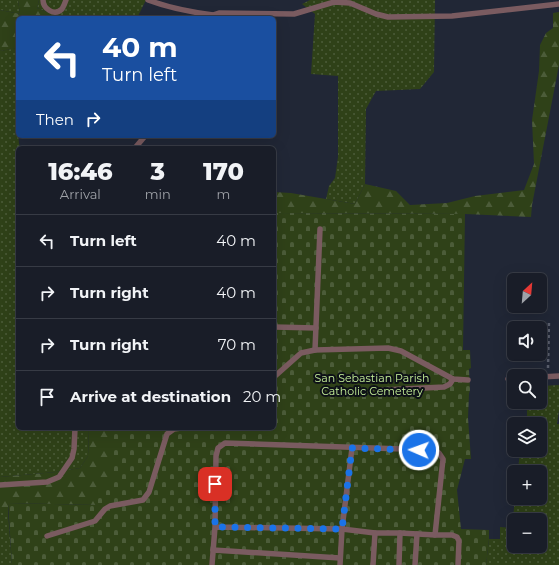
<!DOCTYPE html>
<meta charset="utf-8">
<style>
body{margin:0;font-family:Montserrat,sans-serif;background:#262a34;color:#f1f3f6;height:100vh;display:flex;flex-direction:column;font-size:15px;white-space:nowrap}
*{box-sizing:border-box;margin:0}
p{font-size:13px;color:#9fa2a8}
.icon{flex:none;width:22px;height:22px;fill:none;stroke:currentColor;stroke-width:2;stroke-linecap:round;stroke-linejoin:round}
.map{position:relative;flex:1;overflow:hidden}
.sheet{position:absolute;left:16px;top:146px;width:260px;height:284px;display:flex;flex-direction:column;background:#191d28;border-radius:6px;box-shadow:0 4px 16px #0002,0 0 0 1px #373b45}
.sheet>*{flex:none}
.top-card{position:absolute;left:16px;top:16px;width:260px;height:122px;border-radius:6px;box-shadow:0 4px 16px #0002,0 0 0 1px #373b45;background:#1a4fa0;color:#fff;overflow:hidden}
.needle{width:26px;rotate:26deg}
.fabs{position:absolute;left:507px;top:273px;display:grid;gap:8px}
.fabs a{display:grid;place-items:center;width:40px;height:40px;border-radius:6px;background:#191d28;box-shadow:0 4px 16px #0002,0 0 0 1px #373b45;font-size:20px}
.pin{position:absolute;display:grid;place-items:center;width:34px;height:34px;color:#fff;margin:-17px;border-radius:8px;box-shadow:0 2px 6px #0006}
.me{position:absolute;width:44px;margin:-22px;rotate:272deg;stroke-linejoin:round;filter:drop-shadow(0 0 3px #0008)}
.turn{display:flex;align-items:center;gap:14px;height:84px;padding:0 20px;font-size:18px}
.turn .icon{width:52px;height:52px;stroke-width:2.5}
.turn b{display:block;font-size:28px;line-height:34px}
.then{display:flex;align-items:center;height:38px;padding:0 20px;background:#0003;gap:8px;font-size:15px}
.eta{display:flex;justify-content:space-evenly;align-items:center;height:68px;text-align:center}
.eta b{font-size:24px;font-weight:800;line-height:28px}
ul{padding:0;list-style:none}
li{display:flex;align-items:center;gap:12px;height:52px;padding:0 20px;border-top:1px solid #373b45}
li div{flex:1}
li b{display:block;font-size:15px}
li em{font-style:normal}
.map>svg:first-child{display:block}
</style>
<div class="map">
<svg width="559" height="565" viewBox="0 0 559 565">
<defs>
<pattern id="green-dots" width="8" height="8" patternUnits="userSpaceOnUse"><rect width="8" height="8" fill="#2f4118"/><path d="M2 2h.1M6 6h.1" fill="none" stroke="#4c5c39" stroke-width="1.8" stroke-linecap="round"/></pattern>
<pattern id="forest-firs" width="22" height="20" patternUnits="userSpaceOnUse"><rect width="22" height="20" fill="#2f4118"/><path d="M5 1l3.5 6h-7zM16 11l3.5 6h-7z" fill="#4c5c39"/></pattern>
<pattern id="cemetery-stones" width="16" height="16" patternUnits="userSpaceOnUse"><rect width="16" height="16" fill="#2f4118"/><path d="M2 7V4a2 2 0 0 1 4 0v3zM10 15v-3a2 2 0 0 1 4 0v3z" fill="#4c5c39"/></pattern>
</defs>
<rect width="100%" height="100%" fill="#212736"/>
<g fill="url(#green-dots)" fill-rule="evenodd">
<polygon points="0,0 18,0 20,14 0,10"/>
<polygon points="39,0 146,0 137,18 57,18 55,15 37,8"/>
<polygon points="310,0 435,0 434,72 420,89 376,91 366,109 365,184 355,204 326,199 329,186 335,178 338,157 338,76 311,74 315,14 302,4"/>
<polygon points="17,48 18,48 18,114 17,116 19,144 22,148 18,148 18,428 89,428 88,456 80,468 56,472 0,477 0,51"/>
<path d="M 559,385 L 559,410 L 557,424 L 559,424 L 559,565 L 486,565 L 489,539 L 500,539 L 500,527 L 512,528 L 515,498 L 540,498 L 540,472 L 518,472 L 520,450 L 540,450 L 540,424 L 522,424 L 523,417 L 527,417 L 527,402 L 540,402 L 540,386 ZM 514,520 L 540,520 L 540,546 L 514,546 Z"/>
<polygon points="0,512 8,512 12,565 0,565"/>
</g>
<g fill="url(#forest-firs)">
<polygon points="18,0 39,0 37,8 55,15 57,18 18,18 18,48 0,51 0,10 20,14"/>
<polygon points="559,12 559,65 532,205 531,217 465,214 274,213 274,192 291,193 355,204 365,184 396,191 410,205 447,203 475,196 524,190 534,164 532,120 539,71 540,45 546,33 553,28 553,13"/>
<polygon points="89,428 111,428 111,487 97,505 8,503 8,512 0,512 0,477 56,472 80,468 88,456"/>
</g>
<polygon fill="url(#cemetery-stones)" points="274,213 465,214 463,350 470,350 471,368 469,369 470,390 469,394 468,418 471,459 465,459 457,490 461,529 489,530 489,539 486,565 12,565 8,503 97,505 98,489 111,487 111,428 274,428"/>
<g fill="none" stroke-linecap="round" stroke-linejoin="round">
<polyline stroke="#5a5f6d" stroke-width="2.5" stroke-dasharray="3 3" stroke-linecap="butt" points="548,368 549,320"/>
<g stroke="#7a5b60" stroke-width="5.5">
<path d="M 43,0 C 43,8 54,17 62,9 C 64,6 65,3 66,0"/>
<path d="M 148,0 C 169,8 190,12 213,15"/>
<polyline points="210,18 213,15 219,13 294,14 334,2 350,3 376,14 388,17 452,16 559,4"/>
<polyline points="135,148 145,136"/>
<polyline points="274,327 316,328"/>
<polyline points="315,350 320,229"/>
<polyline points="274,377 301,353 315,350 388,348 401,351 453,379 468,380"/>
<polyline points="540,377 559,376"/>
<polyline points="508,379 514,378"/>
<polyline points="383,390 444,387 450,384 453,379"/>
<polyline points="0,485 47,482 59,477 72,458 74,449 75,428"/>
<polyline points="435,535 452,535 457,537 459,541 458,565"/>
<polyline points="47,536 95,521 105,509 110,506 143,500 149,492 167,434 174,429 181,428"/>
<polyline points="213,550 340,558"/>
<polyline points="212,565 215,527 216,456 218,448 225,443 433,450 439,453 443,459 435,535 400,533 375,533 342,529 215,527"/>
<polyline points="340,565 342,529 352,448"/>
<polyline points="373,565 375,533"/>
<polyline points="399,565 400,533"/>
<polyline points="415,565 417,534"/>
</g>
</g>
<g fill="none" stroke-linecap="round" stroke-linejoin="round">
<polyline stroke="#1a73e8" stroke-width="7" stroke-dasharray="0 12.6" points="215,484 215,527 342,529 352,448 419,450"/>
</g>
<g text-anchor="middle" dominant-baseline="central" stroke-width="4" stroke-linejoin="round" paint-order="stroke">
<g font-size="11" fill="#c7f19a" stroke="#0d1017">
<text x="372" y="378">San Sebastian Parish<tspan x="372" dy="13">Catholic Cemetery</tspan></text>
</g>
</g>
</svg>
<div class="fabs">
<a><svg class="needle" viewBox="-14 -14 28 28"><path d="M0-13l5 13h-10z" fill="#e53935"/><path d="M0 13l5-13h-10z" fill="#9fa2a8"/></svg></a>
<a><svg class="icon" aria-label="sound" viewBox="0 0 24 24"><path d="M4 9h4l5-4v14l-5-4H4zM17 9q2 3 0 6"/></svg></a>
<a><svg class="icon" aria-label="search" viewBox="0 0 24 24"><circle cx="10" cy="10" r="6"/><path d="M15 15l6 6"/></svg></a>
<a><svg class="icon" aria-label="layers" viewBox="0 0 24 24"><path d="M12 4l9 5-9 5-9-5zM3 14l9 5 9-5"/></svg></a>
<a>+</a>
<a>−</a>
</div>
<div class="pin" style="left:215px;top:484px;background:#d93025"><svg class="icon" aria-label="arrive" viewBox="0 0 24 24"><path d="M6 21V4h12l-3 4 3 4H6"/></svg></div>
<svg class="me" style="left:419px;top:450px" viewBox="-20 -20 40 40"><circle r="17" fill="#1a73e8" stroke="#fff" stroke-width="3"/><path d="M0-11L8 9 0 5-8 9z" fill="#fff"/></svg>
<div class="top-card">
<div class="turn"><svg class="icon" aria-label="left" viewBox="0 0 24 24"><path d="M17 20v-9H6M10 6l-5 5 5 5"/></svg><div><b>40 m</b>Turn left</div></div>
<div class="then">Then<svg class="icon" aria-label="right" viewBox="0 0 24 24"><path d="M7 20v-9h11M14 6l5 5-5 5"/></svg></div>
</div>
<section class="sheet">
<div class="eta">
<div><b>16:46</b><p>Arrival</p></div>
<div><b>3</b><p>min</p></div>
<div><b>170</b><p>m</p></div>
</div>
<ul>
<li><svg class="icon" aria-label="left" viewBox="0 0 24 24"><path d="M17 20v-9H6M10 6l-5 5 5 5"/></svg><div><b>Turn left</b></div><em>40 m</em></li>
<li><svg class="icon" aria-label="right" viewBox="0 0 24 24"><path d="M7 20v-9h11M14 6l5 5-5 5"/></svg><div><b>Turn right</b></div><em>40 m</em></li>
<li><svg class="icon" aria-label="right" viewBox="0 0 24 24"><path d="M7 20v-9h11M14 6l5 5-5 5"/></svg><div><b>Turn right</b></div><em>70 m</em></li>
<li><svg class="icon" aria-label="arrive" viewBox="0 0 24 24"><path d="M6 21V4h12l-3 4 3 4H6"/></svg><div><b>Arrive at destination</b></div><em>20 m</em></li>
</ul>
</section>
</div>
